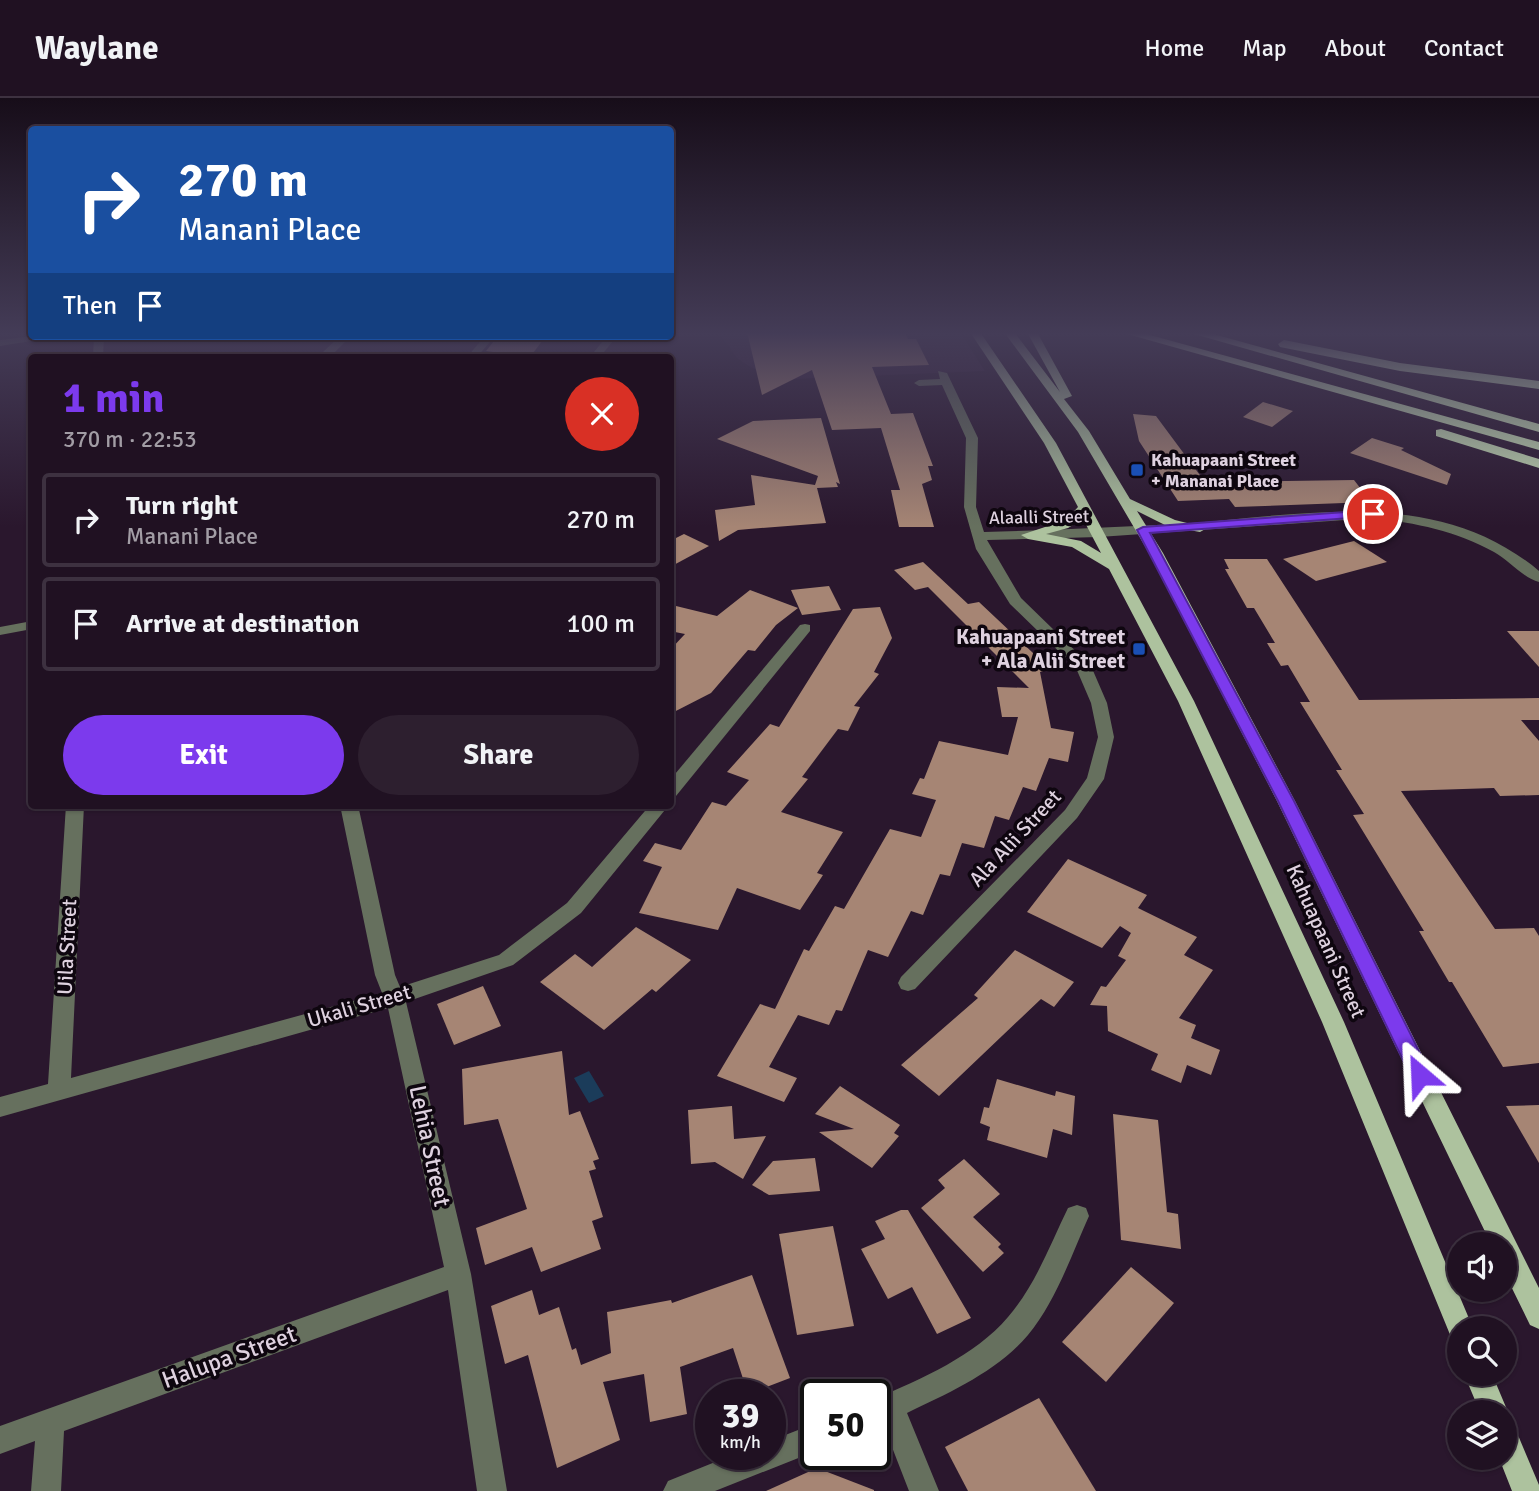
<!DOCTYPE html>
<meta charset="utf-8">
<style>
body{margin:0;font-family:Signika,sans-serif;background:#2d1f2f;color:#f1f3f6;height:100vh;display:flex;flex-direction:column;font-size:26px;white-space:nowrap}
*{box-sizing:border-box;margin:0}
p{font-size:23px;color:#a29da5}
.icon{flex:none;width:38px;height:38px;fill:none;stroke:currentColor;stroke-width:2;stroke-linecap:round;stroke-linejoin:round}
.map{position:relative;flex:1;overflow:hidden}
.panel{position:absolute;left:28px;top:256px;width:646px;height:455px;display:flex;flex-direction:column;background:#201122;border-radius:7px;box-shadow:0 2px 5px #0004,0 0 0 2px #3d3140}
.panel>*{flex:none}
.banner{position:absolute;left:28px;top:28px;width:646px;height:214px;border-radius:7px;box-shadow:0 2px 5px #0004,0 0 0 2px #3d3140;background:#1a4fa0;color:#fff;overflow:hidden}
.controls{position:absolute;left:1447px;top:1134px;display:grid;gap:14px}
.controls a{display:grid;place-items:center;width:70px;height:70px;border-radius:50%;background:#201122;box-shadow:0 2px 5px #0004,0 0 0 2px #3d3140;font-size:35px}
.speed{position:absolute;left:695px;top:1281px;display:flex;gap:14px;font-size:35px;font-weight:700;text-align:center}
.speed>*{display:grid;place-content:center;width:91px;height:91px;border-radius:50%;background:#201122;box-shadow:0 2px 5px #0004,0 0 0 2px #3d3140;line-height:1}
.speed small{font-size:18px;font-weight:400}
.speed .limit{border:4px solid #111;border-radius:10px;background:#fff;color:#111}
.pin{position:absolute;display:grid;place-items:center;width:60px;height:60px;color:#fff;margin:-30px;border:4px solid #fff;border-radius:50%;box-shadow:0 2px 7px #0007}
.me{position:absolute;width:77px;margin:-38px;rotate:334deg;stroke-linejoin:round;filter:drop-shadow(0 0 5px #0008)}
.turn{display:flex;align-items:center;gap:24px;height:147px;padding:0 35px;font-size:32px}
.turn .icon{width:91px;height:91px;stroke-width:2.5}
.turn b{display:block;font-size:49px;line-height:60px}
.then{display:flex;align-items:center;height:66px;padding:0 35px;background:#0003;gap:14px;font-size:26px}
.round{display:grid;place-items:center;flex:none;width:74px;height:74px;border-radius:37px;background:#2d1f2f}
.headline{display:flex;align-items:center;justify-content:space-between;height:119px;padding:0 35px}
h1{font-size:42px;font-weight:700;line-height:52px;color:#7c3aed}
.primary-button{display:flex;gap:14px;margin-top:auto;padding:14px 35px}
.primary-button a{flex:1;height:80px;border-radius:42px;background:#7c3aed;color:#fff;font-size:28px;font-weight:700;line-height:80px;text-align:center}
.primary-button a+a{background:#2d1f2f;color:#f1f3f6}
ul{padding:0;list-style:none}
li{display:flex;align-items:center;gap:21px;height:94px;margin:0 14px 10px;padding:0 21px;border:4px solid #3d3140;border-radius:7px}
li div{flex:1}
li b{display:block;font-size:26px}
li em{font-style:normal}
header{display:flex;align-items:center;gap:42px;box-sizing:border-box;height:98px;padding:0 35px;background:#201122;border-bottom:2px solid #3d3140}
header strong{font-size:33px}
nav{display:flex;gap:38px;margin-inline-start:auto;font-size:24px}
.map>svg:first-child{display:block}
</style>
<header>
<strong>Waylane</strong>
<nav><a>Home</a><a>Map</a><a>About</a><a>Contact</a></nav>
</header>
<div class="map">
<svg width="1539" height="1393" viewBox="0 0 1539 1393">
<rect width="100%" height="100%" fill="#2a172d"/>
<polygon fill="#351e39" points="718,234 960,234 985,273 794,281 765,276 747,267 737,260"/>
<polygon fill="#1b3c5a" points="589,973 604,998 589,1005 574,980"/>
<g fill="#a68574">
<polygon points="747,234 905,234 908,241 916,241 929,267 872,269 891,316 913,315 933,368 928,368 932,382 922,386 934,429 899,429 891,392 900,392 881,330 832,332 812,272 762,297"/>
<polygon points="498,238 546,238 530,259 486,253"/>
<polygon points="1263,304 1293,313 1272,329 1243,319"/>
<polygon points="1133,316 1156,318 1205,384 1354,382 1371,404 1235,409 1229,401 1178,403 1139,343"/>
<polygon points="821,320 840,386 836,384 838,389 817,390 826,425 749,431 738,432 719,443 715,412 755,407 751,377 815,387 818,378 717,341 753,323"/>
<polygon points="1372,340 1404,350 1401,352 1451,376 1447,387 1350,355"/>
<polygon points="684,436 709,448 670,469 670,443"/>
<polygon points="1354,443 1387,464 1316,483 1283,461"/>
<polygon points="1224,461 1267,461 1359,602 1539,600 1539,622 1521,622 1539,643 1539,697 1500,698 1494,690 1401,693 1495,831 1534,830 1539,838 1539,965 1503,969 1452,884 1449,884 1419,833 1424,833 1353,717 1364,716 1336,672 1342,672 1300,604 1310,604 1288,567 1281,568 1267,545 1275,545 1254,510 1247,510 1225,471 1229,471"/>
<polygon points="923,464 968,506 979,504 1050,571 1040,574 1051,630 1074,634 1068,664 1049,660 1036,693 1023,689 1009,722 995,718 984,750 962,745 950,778 940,776 923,817 911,813 888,859 868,852 842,913 836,912 829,927 798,917 769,969 797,980 784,1004 717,978 760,906 775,911 804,851 809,853 835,808 844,811 890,731 921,739 936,702 912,696 920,680 924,681 939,643 1008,657 1018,619 1002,619 997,589 1029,590 928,489 915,492 894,472"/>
<polygon points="829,488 841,512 802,517 791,492"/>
<polygon points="750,492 798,510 776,527 755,553 748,552 711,595 670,616 670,552 685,536 670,533 670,514 676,508 717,518"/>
<polygon points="880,509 892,540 874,574 879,576 854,608 860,609 848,633 838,631 802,679 808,681 781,714 843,734 817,775 823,777 800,812 737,790 718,832 639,815 662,769 643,763 655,745 681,752 712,704 726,708 749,682 727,674 770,626 779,629 853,511"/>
<polygon points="1507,533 1539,533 1539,569"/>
<polygon points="1068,761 1147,797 1138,810 1197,839 1184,857 1213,872 1179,920 1196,927 1191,940 1220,952 1211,977 1187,967 1181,985 1151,972 1158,956 1108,933 1107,908 1090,907 1101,888 1106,889 1126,862 1118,858 1131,835 1120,828 1102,850 1027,814"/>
<polygon points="636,829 691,862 656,894 652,891 604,932 540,884 575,856 592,869"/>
<polygon points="1015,852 1074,884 1054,909 1041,901 939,998 901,967 978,900 974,897"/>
<polygon points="483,888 501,928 454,947 437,906"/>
<polygon points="562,953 569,1017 580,1013 599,1061 593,1063 596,1071 589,1073 603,1119 592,1123 601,1151 541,1174 532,1149 485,1167 476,1130 527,1111 498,1021 464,1027 462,971"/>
<polygon points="997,981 1055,998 1056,993 1075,998 1072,1037 1053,1031 1047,1060 987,1042 990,1029 980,1025 984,1009 989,1010"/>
<polygon points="840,988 900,1027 894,1035 899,1038 872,1070 819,1034 854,1031 815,1016"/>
<polygon points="1539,1007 1539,1065 1506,1008"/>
<polygon points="732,1008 734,1041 766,1038 743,1081 715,1064 691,1066 688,1012"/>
<polygon points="1113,1016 1158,1022 1167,1114 1178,1116 1181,1151 1121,1142"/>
<polygon points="815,1060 820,1093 769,1097 752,1087 773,1063"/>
<polygon points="964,1061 1000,1096 973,1119 1001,1146 998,1149 1004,1155 983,1174 921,1110 945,1090 938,1082"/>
<polygon points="901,1112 908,1112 971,1220 937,1236 912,1189 888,1201 861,1151 885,1141 875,1123"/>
<polygon points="833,1128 854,1228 797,1237 779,1136"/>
<polygon points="1131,1169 1174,1205 1106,1284 1062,1244"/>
<polygon points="752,1177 790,1280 748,1296 733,1250 680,1269 687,1316 650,1324 644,1276 603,1284 620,1342 557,1370 528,1257 505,1266 491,1208 532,1192 539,1217 559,1209 572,1252 576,1250 581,1267 611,1255 607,1214 671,1202 672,1205"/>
<polygon points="1039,1300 1096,1393 968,1393 945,1349"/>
<polygon points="817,1370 874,1392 874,1393 766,1393"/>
</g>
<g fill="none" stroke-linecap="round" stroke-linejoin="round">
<g fill="#66705e" fill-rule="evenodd">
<polygon points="33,238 62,238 0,248 0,242"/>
<polygon points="94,238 104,238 103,259 93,259"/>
<polygon points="340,238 351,238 331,258 323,258 323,254"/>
<polygon points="485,238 495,238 477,259 467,259"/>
<polygon points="607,238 617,238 600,259 590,259"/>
<path d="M 938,273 L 947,275 L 978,340 L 976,409 L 984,434 C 1054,432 1122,429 1191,425 C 1310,416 1439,389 1539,473 L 1539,484 C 1523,480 1509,462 1494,454 C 1456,433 1416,425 1373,420 L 1099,439 L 987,442 L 1021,500 L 1091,568 L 1107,605 L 1114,639 L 1104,681 L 1077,720 L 915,891 L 908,893 L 901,891 L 898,885 L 901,879 L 1065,712 L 1087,680 L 1098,639 L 1091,605 L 1076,570 L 1010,506 L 976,451 L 964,409 L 966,340 L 942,287 L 919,288 L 914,285 L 919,282 L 940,281 Z"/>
<polygon points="32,523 32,531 0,537 0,529"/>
<polygon points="805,526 810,527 810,533 676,698 670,700 670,682 800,527"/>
<polygon points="66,707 84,707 71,980 382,895 375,877 340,707 358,707 395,877 400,889 499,857 567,805 650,707 669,707 581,815 513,867 406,904 471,1176 507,1393 477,1393 448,1192 64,1333 61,1393 31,1393 35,1343 0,1356 0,1328 444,1169 388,910 0,1019 0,999 48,986"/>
<path d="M 1077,1107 L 1086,1110 L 1089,1118 C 1071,1158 1056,1203 1028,1237 C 998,1273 949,1295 907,1315 L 939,1393 L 909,1393 L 883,1326 L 875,1329 L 875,1301 C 921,1281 975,1258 1008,1219 C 1035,1188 1050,1147 1068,1110 Z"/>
<polygon points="816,1325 816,1353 715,1393 663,1393 668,1383 735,1356 770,1356 770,1343"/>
</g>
<g fill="#adc29e" fill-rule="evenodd">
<path d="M 970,234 L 980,234 L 1056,345 L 1194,603 L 1344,924 L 1473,1230 L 1460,1230 L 1460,1243 L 1451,1239 L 1322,924 L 1178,603 L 1109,471 L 1072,449 L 1028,441 L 1021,437 L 1066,422 L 1078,409 L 1044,345 ZM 1083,421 L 1101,455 L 1081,443 L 1046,436 L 1068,430 Z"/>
<polygon points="1004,234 1014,234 1060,294 1027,234 1037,234 1072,298 1064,301 1089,333 1130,401 1175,422 1207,430 1200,434 1167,428 1137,413 1163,455 1295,703 1539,1190 1539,1231 1530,1227 1505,1176 1505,1146 1491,1146 1277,703 1149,455 1078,334"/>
<polygon points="1464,1276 1492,1276 1508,1314 1505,1321 1505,1314 1480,1314"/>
<polygon points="1505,1326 1515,1330 1539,1387 1539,1393 1512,1393 1499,1360 1505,1360"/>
</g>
<g fill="#cae3b7" fill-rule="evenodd">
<polygon points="1120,234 1139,234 1539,344 1539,352"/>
<polygon points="1187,234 1206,234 1539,326 1539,334"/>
<polygon points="1284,242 1400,265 1539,283 1539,291 1400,273 1280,249 1278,246"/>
<polygon points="1441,331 1539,361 1539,370 1436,338 1436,332"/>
</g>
</g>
<linearGradient id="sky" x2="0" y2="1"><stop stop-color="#170d19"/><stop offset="0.55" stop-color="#443c57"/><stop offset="1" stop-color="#443c57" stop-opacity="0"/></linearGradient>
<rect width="1539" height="429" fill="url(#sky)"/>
<polygon fill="#7c3aed" stroke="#51269a" stroke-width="2" points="1373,412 1378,416 1377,418 1150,435 1294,703 1431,977 1428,983 1420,986 1413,983 1278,703 1137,432 1143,429"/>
<g fill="#1a4fb4" stroke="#0e060f" stroke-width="2.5">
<rect x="1130" y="365" width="14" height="14" rx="3.5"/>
<rect x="1132" y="544" width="14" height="14" rx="3.5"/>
</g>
<g text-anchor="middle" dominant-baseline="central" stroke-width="7" stroke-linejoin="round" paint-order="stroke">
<g font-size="18" font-weight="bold" fill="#ded1df" stroke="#0e060f" text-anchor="start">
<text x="1151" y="362">Kahuapaani Street<tspan x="1151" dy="21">+ Mananai Place</tspan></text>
</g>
<g font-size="18" fill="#ded1df" stroke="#0e060f">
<text transform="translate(1039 419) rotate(-1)">Alaalli Street</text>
</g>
<g font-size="21" font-weight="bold" fill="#ded1df" stroke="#0e060f" text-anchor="end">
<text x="1125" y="539">Kahuapaani Street<tspan x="1125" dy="24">+ Ala Alii Street</tspan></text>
</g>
<g font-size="21" fill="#ded1df" stroke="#0e060f">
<text transform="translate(1015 740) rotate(-47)">Ala Alii Street</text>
<text transform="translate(1326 843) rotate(66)">Kahuapaani Street</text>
<text transform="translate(67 849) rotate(-87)">Uila Street</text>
<text transform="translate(359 908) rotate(-16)">Ukali Street</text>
</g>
<g font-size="24" fill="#ded1df" stroke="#0e060f">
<text transform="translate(430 1048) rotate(78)">Lehia Street</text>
<text transform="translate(229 1259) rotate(-20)">Halupa Street</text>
</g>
</g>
</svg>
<div class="controls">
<a><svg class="icon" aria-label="sound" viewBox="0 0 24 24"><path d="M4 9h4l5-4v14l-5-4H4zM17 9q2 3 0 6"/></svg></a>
<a><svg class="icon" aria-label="search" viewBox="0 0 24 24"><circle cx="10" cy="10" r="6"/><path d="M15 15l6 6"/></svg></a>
<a><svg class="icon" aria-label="layers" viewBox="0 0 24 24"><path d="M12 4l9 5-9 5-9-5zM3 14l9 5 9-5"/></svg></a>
</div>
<div class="speed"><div>39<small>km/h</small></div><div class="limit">50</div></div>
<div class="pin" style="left:1373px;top:416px;background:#d93025"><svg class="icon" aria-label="arrive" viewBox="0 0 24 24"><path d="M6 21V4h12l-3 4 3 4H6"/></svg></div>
<svg class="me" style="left:1420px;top:977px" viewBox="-20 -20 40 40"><path d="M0-17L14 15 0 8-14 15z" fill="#7c3aed" stroke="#fff" stroke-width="4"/></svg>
<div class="banner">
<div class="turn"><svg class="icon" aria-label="right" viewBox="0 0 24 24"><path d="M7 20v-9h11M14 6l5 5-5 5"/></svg><div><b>270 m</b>Manani Place</div></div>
<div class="then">Then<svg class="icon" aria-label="arrive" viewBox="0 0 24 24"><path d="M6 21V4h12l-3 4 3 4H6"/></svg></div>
</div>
<section class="panel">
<div class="headline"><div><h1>1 min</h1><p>370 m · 22:53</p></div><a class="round" style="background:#d93025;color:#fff"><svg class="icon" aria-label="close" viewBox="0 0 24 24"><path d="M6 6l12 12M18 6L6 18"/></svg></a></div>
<ul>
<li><svg class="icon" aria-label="right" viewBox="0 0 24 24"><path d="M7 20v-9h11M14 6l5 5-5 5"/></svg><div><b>Turn right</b><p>Manani Place</p></div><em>270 m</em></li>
<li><svg class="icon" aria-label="arrive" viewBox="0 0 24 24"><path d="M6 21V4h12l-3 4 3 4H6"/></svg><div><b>Arrive at destination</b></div><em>100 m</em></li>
</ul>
<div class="primary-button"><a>Exit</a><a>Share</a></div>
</section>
</div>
